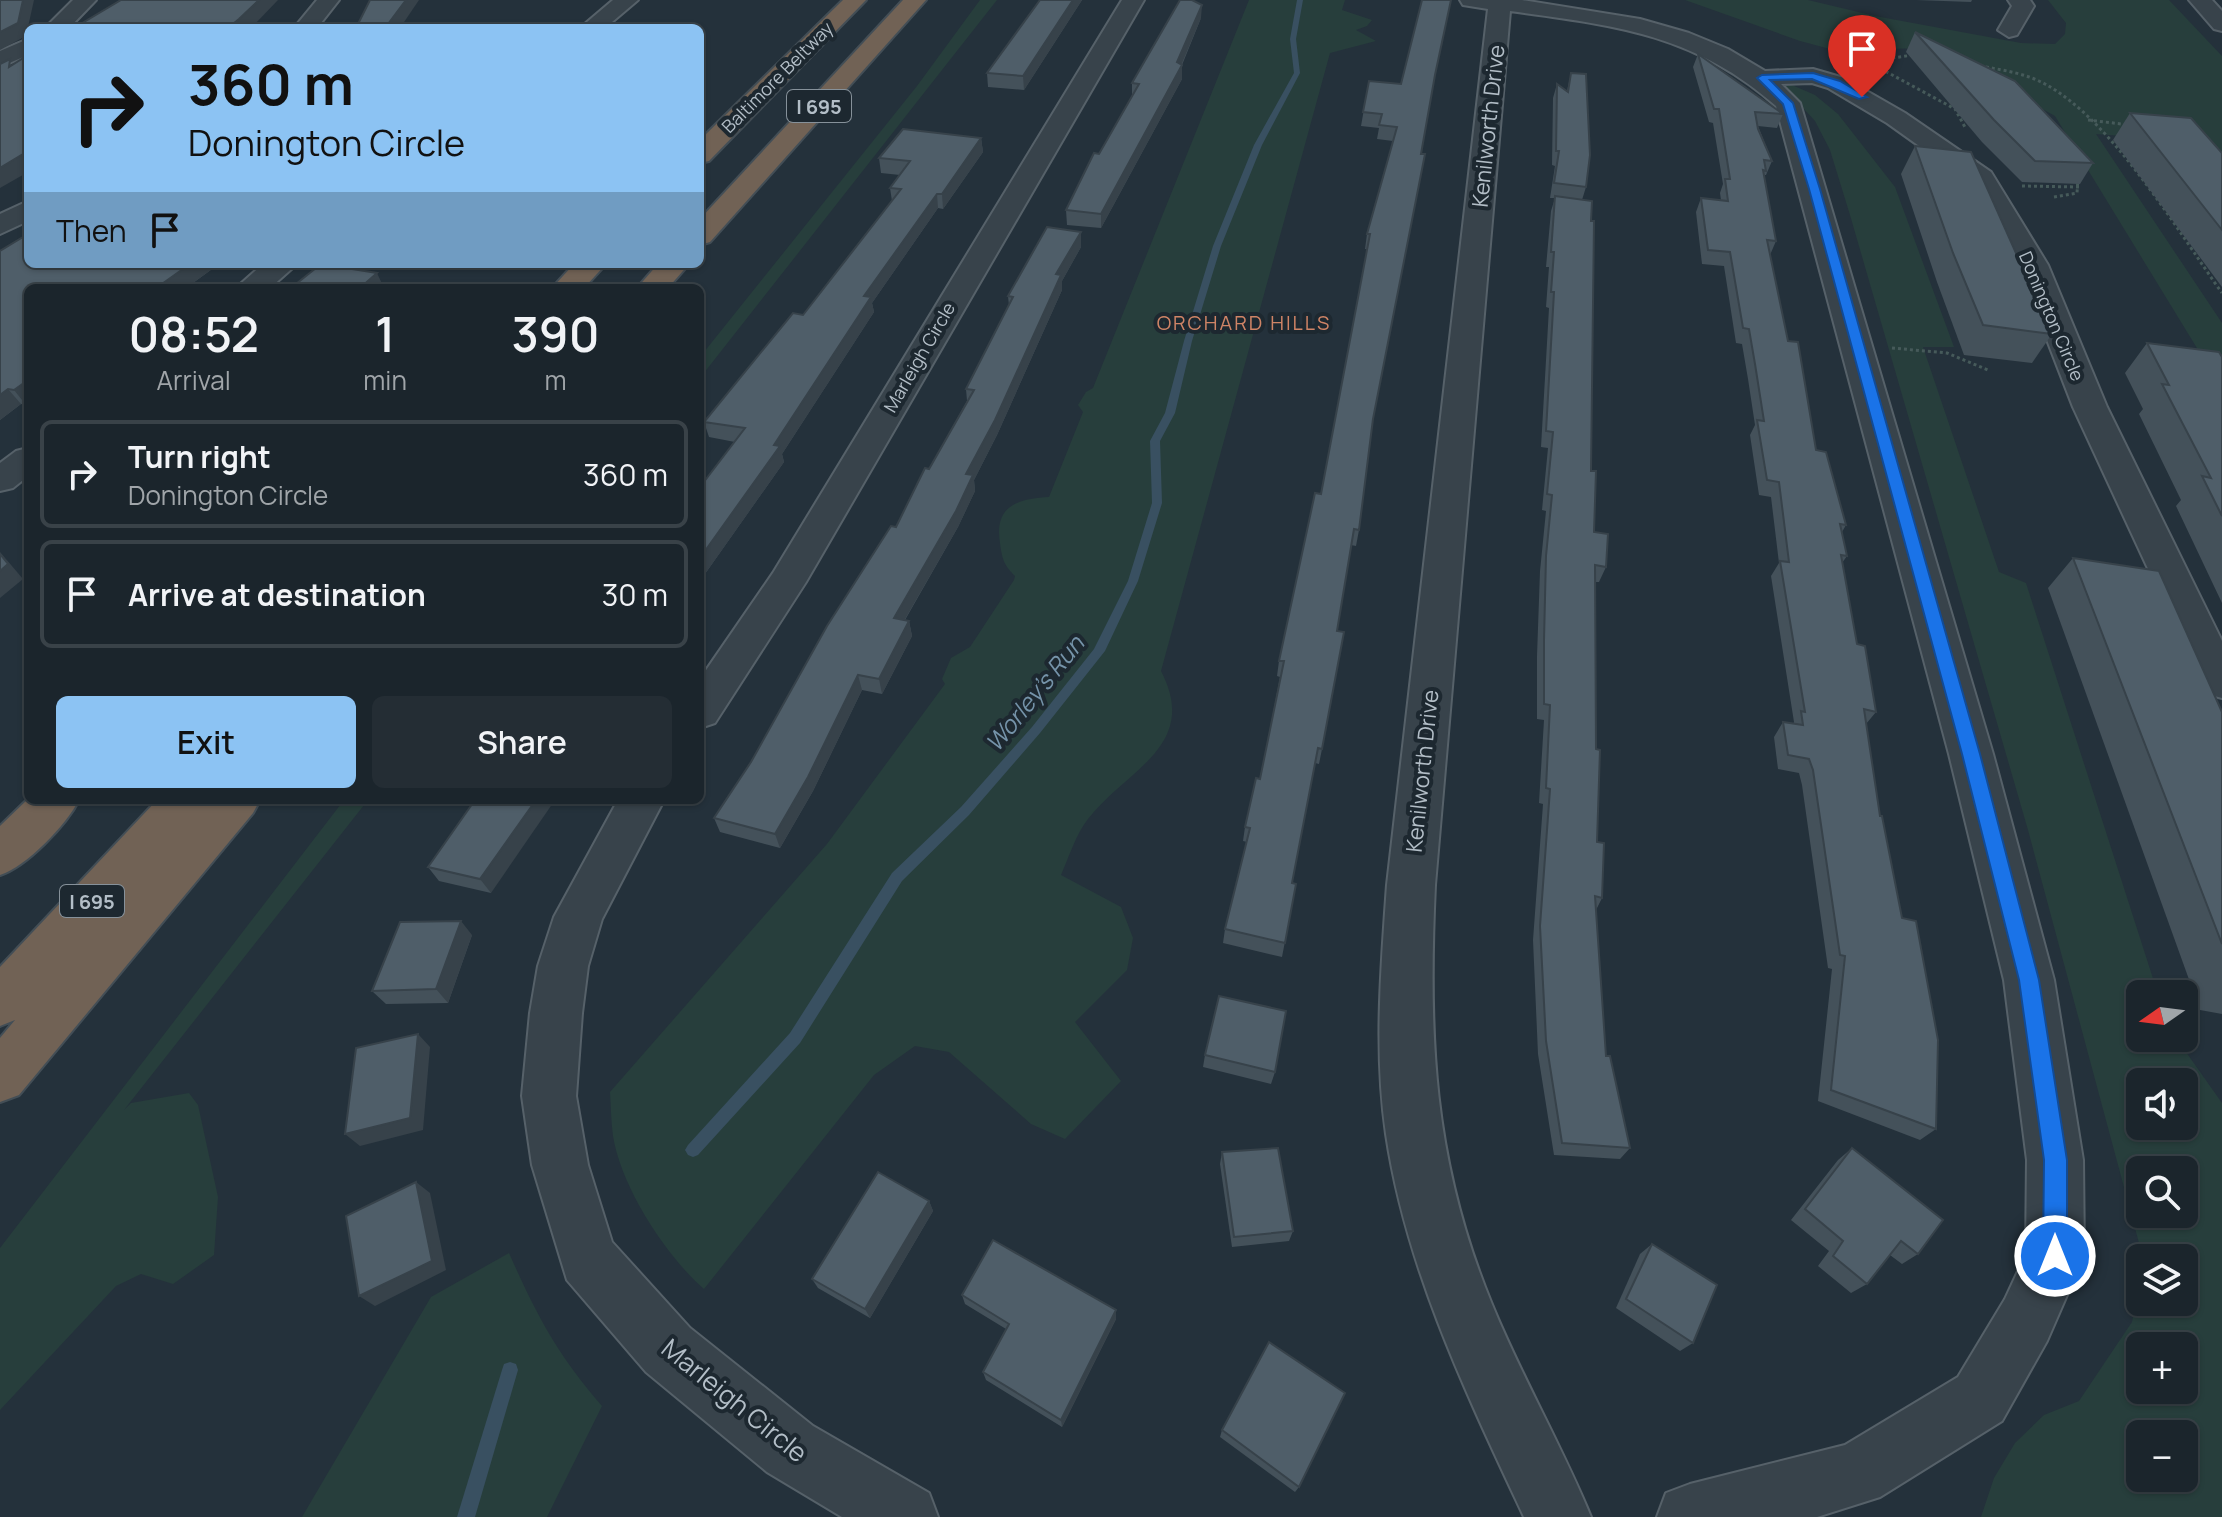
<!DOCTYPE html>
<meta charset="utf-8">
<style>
body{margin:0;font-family:Manrope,sans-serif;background:#242d34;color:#f1f3f6;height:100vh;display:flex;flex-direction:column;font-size:30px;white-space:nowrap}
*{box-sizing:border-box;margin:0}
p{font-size:26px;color:#a0a5a9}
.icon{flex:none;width:44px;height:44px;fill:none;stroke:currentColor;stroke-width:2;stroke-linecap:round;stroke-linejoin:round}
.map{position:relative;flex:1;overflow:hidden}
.details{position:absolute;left:24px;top:284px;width:680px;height:520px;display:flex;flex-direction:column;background:#1b252c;border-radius:12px;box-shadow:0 2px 6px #0004,0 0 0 2px #394248}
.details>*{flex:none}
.top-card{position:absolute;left:24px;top:24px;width:680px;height:244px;border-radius:12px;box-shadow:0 2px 6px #0004,0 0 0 2px #394248;background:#8cc3f3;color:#111;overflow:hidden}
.needle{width:52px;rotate:256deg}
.controls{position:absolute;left:2126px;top:980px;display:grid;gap:16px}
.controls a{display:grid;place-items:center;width:72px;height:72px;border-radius:12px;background:#1b252c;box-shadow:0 2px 6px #0004,0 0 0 2px #394248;font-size:40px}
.pin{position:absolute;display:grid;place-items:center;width:68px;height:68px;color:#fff;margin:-82px -34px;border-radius:50% 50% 50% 0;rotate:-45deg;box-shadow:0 0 8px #0007}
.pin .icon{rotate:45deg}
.me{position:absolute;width:88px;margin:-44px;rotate:0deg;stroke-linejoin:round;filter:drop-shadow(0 0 6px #0008)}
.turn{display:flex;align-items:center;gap:28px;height:168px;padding:0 32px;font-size:36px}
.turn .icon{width:104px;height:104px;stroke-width:2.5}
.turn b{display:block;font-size:56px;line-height:68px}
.then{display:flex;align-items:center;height:76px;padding:0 32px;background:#0003;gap:16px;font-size:30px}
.eta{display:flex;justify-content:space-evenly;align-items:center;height:136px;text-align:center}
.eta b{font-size:48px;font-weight:600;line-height:56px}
.button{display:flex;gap:16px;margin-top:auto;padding:16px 32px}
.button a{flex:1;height:92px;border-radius:12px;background:#8cc3f3;color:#111;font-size:32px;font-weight:600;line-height:92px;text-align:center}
.button a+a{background:#242d34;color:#f1f3f6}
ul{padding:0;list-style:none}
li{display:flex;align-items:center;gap:24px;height:108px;margin:0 16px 12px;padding:0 16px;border:4px solid #394248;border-radius:12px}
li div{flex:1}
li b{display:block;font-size:30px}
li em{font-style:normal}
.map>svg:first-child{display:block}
</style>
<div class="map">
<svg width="2222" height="1517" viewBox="0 0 2222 1517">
<rect width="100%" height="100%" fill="#24313b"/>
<g fill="#273e3c" fill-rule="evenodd">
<polygon points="980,0 997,0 700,378 700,357 917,86"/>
<path d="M 1249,0 L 1345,0 L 1342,10 L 1372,20 L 1367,26 L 1356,30 L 1376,41 L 1330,53 L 1161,671 C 1200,746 1127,769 1088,819 C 1076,834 1069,857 1061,875 L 1121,907 L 1133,938 L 1127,970 L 1075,1022 L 1121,1081 L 1065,1139 L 1031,1124 L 949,1052 L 915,1046 L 874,1075 L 704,1289 C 666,1256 621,1187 613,1136 C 611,1122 611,1107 610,1092 L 827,844 L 945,684 L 942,679 L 951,658 L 970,647 L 1014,580 L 1015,576 C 1004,565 1002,559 1000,543 C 994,506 1017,499 1049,497 L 1083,412 L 1078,405 L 1086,392 L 1093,388 Z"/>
<polygon points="1685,0 1808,0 1875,16 2021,43 2055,44 2065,34 2066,23 2048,0 2169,0 2222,56 2222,183 2190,141 2096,134 2222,323 2222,389 2055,116 1932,48 1834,50 1800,41"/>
<path d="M 1792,85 L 1815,95 L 1838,114 L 1895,187 L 1954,347 L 1923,347 L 1999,572 L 2026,583 L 2158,994 L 2140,994 L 2140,1038 L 2176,1038 L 2222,1103 L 2222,1517 L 1981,1517 L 1994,1478 L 2015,1443 L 2044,1415 L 2079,1401 L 2132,1322 L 2140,1284 L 2139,1243 L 2028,830 L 1850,215 L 1830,150 L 1815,121 L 1783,86 ZM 2140,1082 L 2184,1082 L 2184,1126 L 2140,1126 ZM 2140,1170 L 2184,1170 L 2184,1214 L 2140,1214 ZM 2140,1258 L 2184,1258 L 2184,1302 L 2140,1302 ZM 2140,1346 L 2184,1346 L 2184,1390 L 2140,1390 ZM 2140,1434 L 2184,1434 L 2184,1478 L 2140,1478 Z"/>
<polygon points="344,800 368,800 124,1110 131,1103 189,1093 198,1105 218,1197 214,1255 173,1284 141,1274 116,1286 0,1410 0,1248"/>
<path d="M 509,1253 C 537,1316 557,1354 602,1406 L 547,1517 L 302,1517 L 431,1297 Z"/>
</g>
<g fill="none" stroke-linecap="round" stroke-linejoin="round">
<g fill="#395061" fill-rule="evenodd">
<polygon points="1297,0 1303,0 1296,39 1300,73 1262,145 1221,246 1192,341 1175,413 1160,441 1162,503 1138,581 1105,651 1040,733 969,815 902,881 800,1043 698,1155 693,1157 688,1155 685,1150 688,1145 790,1033 892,873 961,807 1032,727 1094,649 1128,581 1152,503 1150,441 1165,413 1184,341 1213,246 1254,145 1294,73 1290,39"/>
<polygon points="510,1362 516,1364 518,1370 475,1517 457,1517 502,1370 504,1364"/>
</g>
<defs>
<g id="minor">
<polygon points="73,0 96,0 69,28 45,28"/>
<polygon points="317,0 339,0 317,28 294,28"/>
<polygon points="613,0 638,0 605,28 580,28"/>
<polygon points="1122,0 1144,0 806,582 715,723 700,728 700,679 773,573"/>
<path d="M 1460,0 L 1522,0 L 1640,19 L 1689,33 L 1728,49 L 1765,71 L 1813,69 L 1844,78 L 1905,113 L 1991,172 L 2048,265 L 2107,407 L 2222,641 L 2222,698 L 2207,694 L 2201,683 L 2073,407 L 2018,265 L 1971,183 L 1887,123 L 1828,88 L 1812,83 L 1781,84 L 1800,103 L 1993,754 L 2054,980 L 2083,1160 L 2084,1256 L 2047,1341 L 2002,1421 L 1880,1497 L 1817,1517 L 1657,1517 L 1666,1493 L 1690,1484 L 1845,1445 L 1958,1377 L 2005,1299 L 2026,1254 L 2027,1160 L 2004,980 L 1949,754 L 1776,106 C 1695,34 1614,25 1510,11 L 1435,885 C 1428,1036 1433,1160 1491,1302 C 1521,1376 1561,1444 1591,1517 L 1524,1517 C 1467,1395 1406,1269 1386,1134 C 1374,1052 1381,968 1387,885 L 1488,9 L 1463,5 Z"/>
<polygon points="2008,0 2030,0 2034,6 2017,35 2009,37 1998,30 2012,6"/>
<polygon points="2189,0 2212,0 2222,11 2222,31 2214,29"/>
<polygon points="28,39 28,55 0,67 0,51"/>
<polygon points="28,201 28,221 0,234 0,214"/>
<polygon points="263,264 297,264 270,288 236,288"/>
<polygon points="28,448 28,476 13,488 0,491 0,463 16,451"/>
<polygon points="618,800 664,800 602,919 588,966 582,1013 576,1096 588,1165 612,1242 690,1328 813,1426 929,1493 938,1517 842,1517 767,1472 646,1372 567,1280 532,1165 522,1096 530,1013 538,966 554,917"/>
</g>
<g id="highway">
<polygon points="843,0 866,0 709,161 700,163 700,140"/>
<polygon points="903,0 926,0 710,242 700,245 700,219"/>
<polygon points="574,264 606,264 584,288 552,288"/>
<polygon points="658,264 689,264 668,288 637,288"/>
<path d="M 28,799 L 79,800 C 66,825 27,866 0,875 L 0,826 Z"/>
<polygon points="157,800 208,800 205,806 210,800 260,800 253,813 19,1095 0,1102 0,1038 15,1020 0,1026 0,967"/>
</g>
</defs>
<use href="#minor" stroke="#566169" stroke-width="4"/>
<use href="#highway" stroke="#434e56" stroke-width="4"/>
<g stroke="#465a5a" stroke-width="3" stroke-dasharray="3 3" stroke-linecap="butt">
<polyline points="1913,55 1872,61 1872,64 1955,109 1966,129"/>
<path d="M 1980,66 C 2002,70 2025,73 2045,84 C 2113,121 2177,230 2222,293"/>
<polyline points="2088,120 2130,125"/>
<polyline points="2022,186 2079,187"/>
<polyline points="2054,197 2077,193 2078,178"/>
<polyline points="1892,348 1947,353 1988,370"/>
</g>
<use href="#minor" fill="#38434b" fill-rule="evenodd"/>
<use href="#highway" fill="#716255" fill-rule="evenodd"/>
</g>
<g fill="#44515a">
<polygon points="1040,0 1082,0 1024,90 988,87 987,73"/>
<polygon points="1916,0 1972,0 1971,2"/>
<polygon points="1201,18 1182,65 1182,79 1101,228 1067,225 1066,210 1132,97 1132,83"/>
<polygon points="1915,32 2093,163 2080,184 2022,182 1982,142 1906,52"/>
<polygon points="1698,54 1783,114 1777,128 1758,126 1772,161 1766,175 1764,175 1776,241 1770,255 1788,341 1816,450 1846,525 1842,532 1847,556 1842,563 1857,644 1876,712 1866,724 1880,816 1936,1129 1920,1140 1818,1101 1832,969 1828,968 1802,785 1799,773 1778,769 1774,737 1783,722 1793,724 1794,722 1771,576 1779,563 1771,497 1759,495 1750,435 1755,425 1748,379 1742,344 1736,343 1724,266 1702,264 1696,212 1701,198 1721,200 1720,193 1723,184 1713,123 1709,122 1693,67"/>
<polygon points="1571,73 1586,187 1582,200 1591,221 1591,471 1594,532 1606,567 1599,582 1595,582 1597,842 1602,898 1596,910 1606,1056 1630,1148 1620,1159 1554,1155 1538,1054 1533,940 1543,804 1539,803 1544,720 1537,719 1537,656 1540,571 1546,511 1542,510 1548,448 1541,447 1549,308 1546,307 1549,267 1546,267 1551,211 1555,198 1550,198 1555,166 1552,165 1553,98 1557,84 1567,91"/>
<polygon points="1369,81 1401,84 1434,82 1373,419 1359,530 1356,546 1351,545 1337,631 1322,749 1319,764 1315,763 1292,883 1296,884 1282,957 1223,943 1225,929 1247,842 1243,841 1245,827 1260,779 1280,677 1277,676 1279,661 1321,494 1367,249 1365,249 1367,234 1393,141 1377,139 1379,128 1361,126"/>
<polygon points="2130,113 2222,153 2222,287 2113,140"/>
<polygon points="981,138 983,152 943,209 938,208 872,303 874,312 782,454 784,462 700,581 700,487 735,442 709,437 704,422 803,315 892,201 890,188 900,175 881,173 879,158"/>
<polygon points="1915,146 2052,334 2032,363 1964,355 1937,282 1901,174"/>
<polygon points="1081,232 1081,247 1062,281 1062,290 997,435 974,480 975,491 958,527 905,620 909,621 912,636 882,694 862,690 813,791 780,848 720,832 714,818 751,762 896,527 967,401 966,389 1009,306 1008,296"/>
<polygon points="0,251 219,264 186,288 28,288 28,404 26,405 21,404 0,420"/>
<polygon points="2147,343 2222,357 2222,603 2176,506 2181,500 2139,414 2143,409 2125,373"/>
<polygon points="2073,558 2222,712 2222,1014 2200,1010 2048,588"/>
<polygon points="475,800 491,893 439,881 428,867"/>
<polygon points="472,935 448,1003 386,1004 372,991"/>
<polygon points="1205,1055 1275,1072 1271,1084 1203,1067"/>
<polygon points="1852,1148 1918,1254 1902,1264 1890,1255 1867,1284 1851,1293 1818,1266 1829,1251 1791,1220 1838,1160"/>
<polygon points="1222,1152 1293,1231 1289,1241 1232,1247 1220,1164"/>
<polygon points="929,1201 933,1211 870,1318 818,1288 812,1279"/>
<polygon points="1652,1244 1693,1343 1680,1351 1616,1308 1640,1254"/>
<polygon points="962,1295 1116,1319 1062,1427 986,1380 983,1372 1006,1329 965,1304"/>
<polygon points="1222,1430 1299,1487 1295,1492 1220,1437"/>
</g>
<g fill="#37424a">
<polygon points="23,0 34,0 26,36 0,50 0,32"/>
<polygon points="259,0 278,0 251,28 228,28"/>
<polygon points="406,0 419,0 400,28 385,28"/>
<polygon points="1073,0 1082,0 1024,90 1023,76"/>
<polygon points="1202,5 1201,18 1180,68 1182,65 1182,79 1101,228 1101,214 1177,62"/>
<polygon points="981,138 983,152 943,209 942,194"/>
<polygon points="28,151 28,172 0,188 0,168"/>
<polygon points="937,194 938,208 872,303 874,312 782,454 784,462 700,581 700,558 774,445 864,296"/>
<polygon points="1081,232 1081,247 1062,281 1062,290 997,435 974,480 975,491 958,527 897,633 894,618 966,474 1056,274"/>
<polygon points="190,264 219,264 186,288 160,288 159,286"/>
<polygon points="377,273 384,288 360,288"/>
<polygon points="28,380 28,404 26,405 14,390"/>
<polygon points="8,389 21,404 0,420 0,395"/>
<polygon points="0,552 23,579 0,598"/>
<polygon points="909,621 912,636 882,694 879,679"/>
<polygon points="858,675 862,690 813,791 780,848 775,834"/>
<polygon points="536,800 555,800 491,893 480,879"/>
<polygon points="461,921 472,935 448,1003 436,989"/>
<polygon points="418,1034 430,1047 423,1130 360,1146 345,1134"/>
<polygon points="416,1182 430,1193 446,1270 375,1306 359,1296"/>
<polygon points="929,1201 933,1211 870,1318 865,1309"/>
<polygon points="1116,1310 1116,1319 1062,1427 1061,1420"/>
</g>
<g fill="#4f5e69" stroke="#37424a" stroke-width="2">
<polygon points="0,0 23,0 18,23 0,32"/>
<polygon points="121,0 259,0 239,19 228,28 74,28"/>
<polygon points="370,0 406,0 385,28 356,28"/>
<polygon points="1040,0 1073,0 1023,76 987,73"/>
<polygon points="1180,0 1192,0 1202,5 1177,62 1182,65 1101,214 1066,210 1094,153 1099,154 1139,84 1132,83"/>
<polygon points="1422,0 1451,0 1435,75 1421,154 1425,154 1373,419 1359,530 1354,529 1337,631 1344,632 1322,749 1318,748 1292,883 1296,884 1285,943 1225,929 1250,828 1245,827 1256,778 1260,779 1284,661 1279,661 1315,493 1321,494 1370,234 1367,234 1397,127 1379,125 1382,114 1363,112 1369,81 1401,84"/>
<polygon points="1915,32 2015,81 2093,163 2035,161 1994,120"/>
<polygon points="1698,54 1783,114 1755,112 1758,129 1772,161 1764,160 1766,171 1763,170 1776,241 1767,240 1788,341 1798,342 1816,450 1826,452 1846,525 1840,524 1847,556 1841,555 1857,644 1865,646 1876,712 1864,709 1880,816 1882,816 1902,918 1916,921 1938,1040 1936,1129 1831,1090 1845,956 1840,955 1813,770 1809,759 1788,755 1783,722 1803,725 1801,711 1805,712 1780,561 1789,562 1779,482 1767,480 1757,420 1764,421 1755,364 1749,329 1743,328 1730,252 1708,250 1701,198 1728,201 1725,179 1730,179 1719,109 1714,109"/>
<polygon points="28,55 28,151 0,168 0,64 10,59 9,67"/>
<polygon points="1571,73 1586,74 1590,155 1586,187 1554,183 1559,151 1556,151 1557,84 1568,92"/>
<polygon points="2130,113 2191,118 2222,153 2222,230"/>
<polygon points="903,129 981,138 942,194 937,194 864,296 871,297 774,445 780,446 700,558 700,487 745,428 704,422 793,313 803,315 901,189 890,188 910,161 879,158"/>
<polygon points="1915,146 1971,152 2052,334 1983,325 1953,253"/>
<polygon points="1555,196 1592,201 1591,221 1594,221 1591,471 1596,471 1594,532 1608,534 1606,567 1595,565 1596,749 1600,750 1597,842 1604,843 1602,898 1595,896 1606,1056 1610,1056 1630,1148 1562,1143 1546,1041 1540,926 1550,789 1546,788 1550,705 1544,704 1544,640 1546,556 1552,495 1547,494 1553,432 1546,431 1554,292 1551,292 1554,252 1551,252"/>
<polygon points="1047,227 1081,232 1056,274 1061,275 995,420 966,474 973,475 956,511 894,618 909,621 879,679 858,675 808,777 775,834 714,818 751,762 827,626 891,526 896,527 925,468 929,469 974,390 966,389 1013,297 1008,296"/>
<polygon points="28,234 28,264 190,264 159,286 155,285 151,288 28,288 28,380 14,390 8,389 0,395 0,251"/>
<polygon points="321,264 377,273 360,288 291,288"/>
<polygon points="2147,343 2219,352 2222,357 2222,516 2202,476 2211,478 2162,384 2169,385"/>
<polygon points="0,554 8,564 0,571"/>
<polygon points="2073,558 2159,571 2222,712 2222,944"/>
<polygon points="475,800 536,800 480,879 428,867"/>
<polygon points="461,921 436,989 372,991 400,922"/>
<polygon points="1219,996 1286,1011 1275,1072 1205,1055"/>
<polygon points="418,1034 410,1118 345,1134 356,1048"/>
<polygon points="1278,1148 1293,1231 1234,1237 1222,1152"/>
<polygon points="1852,1148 1943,1220 1918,1254 1901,1241 1867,1284 1833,1256 1843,1241 1805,1209"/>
<polygon points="878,1172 929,1201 865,1309 812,1279"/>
<polygon points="416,1182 432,1261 359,1296 346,1216"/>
<polygon points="993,1240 1116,1310 1061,1420 983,1372 1009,1324 962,1295"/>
<polygon points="1652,1244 1717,1285 1693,1343 1626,1299"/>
<polygon points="1269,1342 1345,1393 1299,1487 1222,1430"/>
</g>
<polygon fill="#1a73e8" stroke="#114b97" stroke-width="2" points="1813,73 1840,81 1867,97 1859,99 1812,79 1770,80 1793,103 1820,189 1980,754 2039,980 2067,1160 2067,1256 2063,1264 2055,1268 2046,1264 2043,1256 2044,1160 2019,980 1962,754 1809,189 1783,104 1757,78 1762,75"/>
<g text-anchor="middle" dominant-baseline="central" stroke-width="8" stroke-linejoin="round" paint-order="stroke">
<g font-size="18" fill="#b3bec7" stroke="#1d2830">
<text transform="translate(777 77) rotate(-45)">Baltimore Beltway</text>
<text transform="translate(2052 316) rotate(67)">Donington Circle</text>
<text transform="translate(919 357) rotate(-60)">Marleigh Circle</text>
</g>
<g fill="#1d2830" stroke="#86919a" stroke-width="2">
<rect x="787" y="90" width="64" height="32" rx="6"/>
<rect x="60" y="885" width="64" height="32" rx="6"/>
</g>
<g font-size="20" font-weight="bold" fill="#b3bec7">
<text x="819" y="106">I 695</text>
<text x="92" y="901">I 695</text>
</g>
<g font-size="20" letter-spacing="2" fill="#cf8466" stroke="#1d2830">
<text x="1244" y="322">ORCHARD HILLS</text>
</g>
<g font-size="22" fill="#b3bec7" stroke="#1d2830">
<text transform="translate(1488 126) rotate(-84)">Kenilworth Drive</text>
<text transform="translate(1422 771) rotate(-84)">Kenilworth Drive</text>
</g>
<g font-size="24" font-style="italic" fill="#7593a9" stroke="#1d2830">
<text transform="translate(1034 693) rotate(-51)">Worley's Run</text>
</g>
<g font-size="26" fill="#b3bec7" stroke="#1d2830">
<text transform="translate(735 1400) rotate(39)">Marleigh Circle</text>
</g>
</g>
</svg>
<div class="controls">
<a><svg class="needle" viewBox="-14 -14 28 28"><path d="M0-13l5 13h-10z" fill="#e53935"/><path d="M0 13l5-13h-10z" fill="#a0a5a9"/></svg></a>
<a><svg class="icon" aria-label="sound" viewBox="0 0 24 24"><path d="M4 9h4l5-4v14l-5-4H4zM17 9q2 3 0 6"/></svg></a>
<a><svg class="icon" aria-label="search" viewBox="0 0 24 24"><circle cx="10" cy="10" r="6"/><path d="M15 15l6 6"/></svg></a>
<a><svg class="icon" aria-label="layers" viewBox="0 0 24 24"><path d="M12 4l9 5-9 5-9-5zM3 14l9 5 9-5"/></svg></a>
<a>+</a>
<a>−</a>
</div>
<div class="pin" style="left:1862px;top:97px;background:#d93025"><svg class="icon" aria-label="arrive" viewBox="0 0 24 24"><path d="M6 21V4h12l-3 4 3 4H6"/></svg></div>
<svg class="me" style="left:2055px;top:1256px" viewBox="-20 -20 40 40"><circle r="17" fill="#1a73e8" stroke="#fff" stroke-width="3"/><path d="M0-11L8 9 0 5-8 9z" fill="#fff"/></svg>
<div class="top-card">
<div class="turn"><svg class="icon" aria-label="right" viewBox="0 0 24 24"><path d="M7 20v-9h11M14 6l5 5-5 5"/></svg><div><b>360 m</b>Donington Circle</div></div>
<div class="then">Then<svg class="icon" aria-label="arrive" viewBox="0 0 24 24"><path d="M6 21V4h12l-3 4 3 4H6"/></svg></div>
</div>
<section class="details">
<div class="eta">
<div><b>08:52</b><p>Arrival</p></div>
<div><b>1</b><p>min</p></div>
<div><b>390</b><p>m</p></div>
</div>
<ul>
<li><svg class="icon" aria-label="right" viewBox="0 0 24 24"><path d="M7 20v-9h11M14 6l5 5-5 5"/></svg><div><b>Turn right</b><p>Donington Circle</p></div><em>360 m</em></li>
<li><svg class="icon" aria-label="arrive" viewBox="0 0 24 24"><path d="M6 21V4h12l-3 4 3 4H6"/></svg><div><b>Arrive at destination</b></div><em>30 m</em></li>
</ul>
<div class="button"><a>Exit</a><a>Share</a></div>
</section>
</div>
